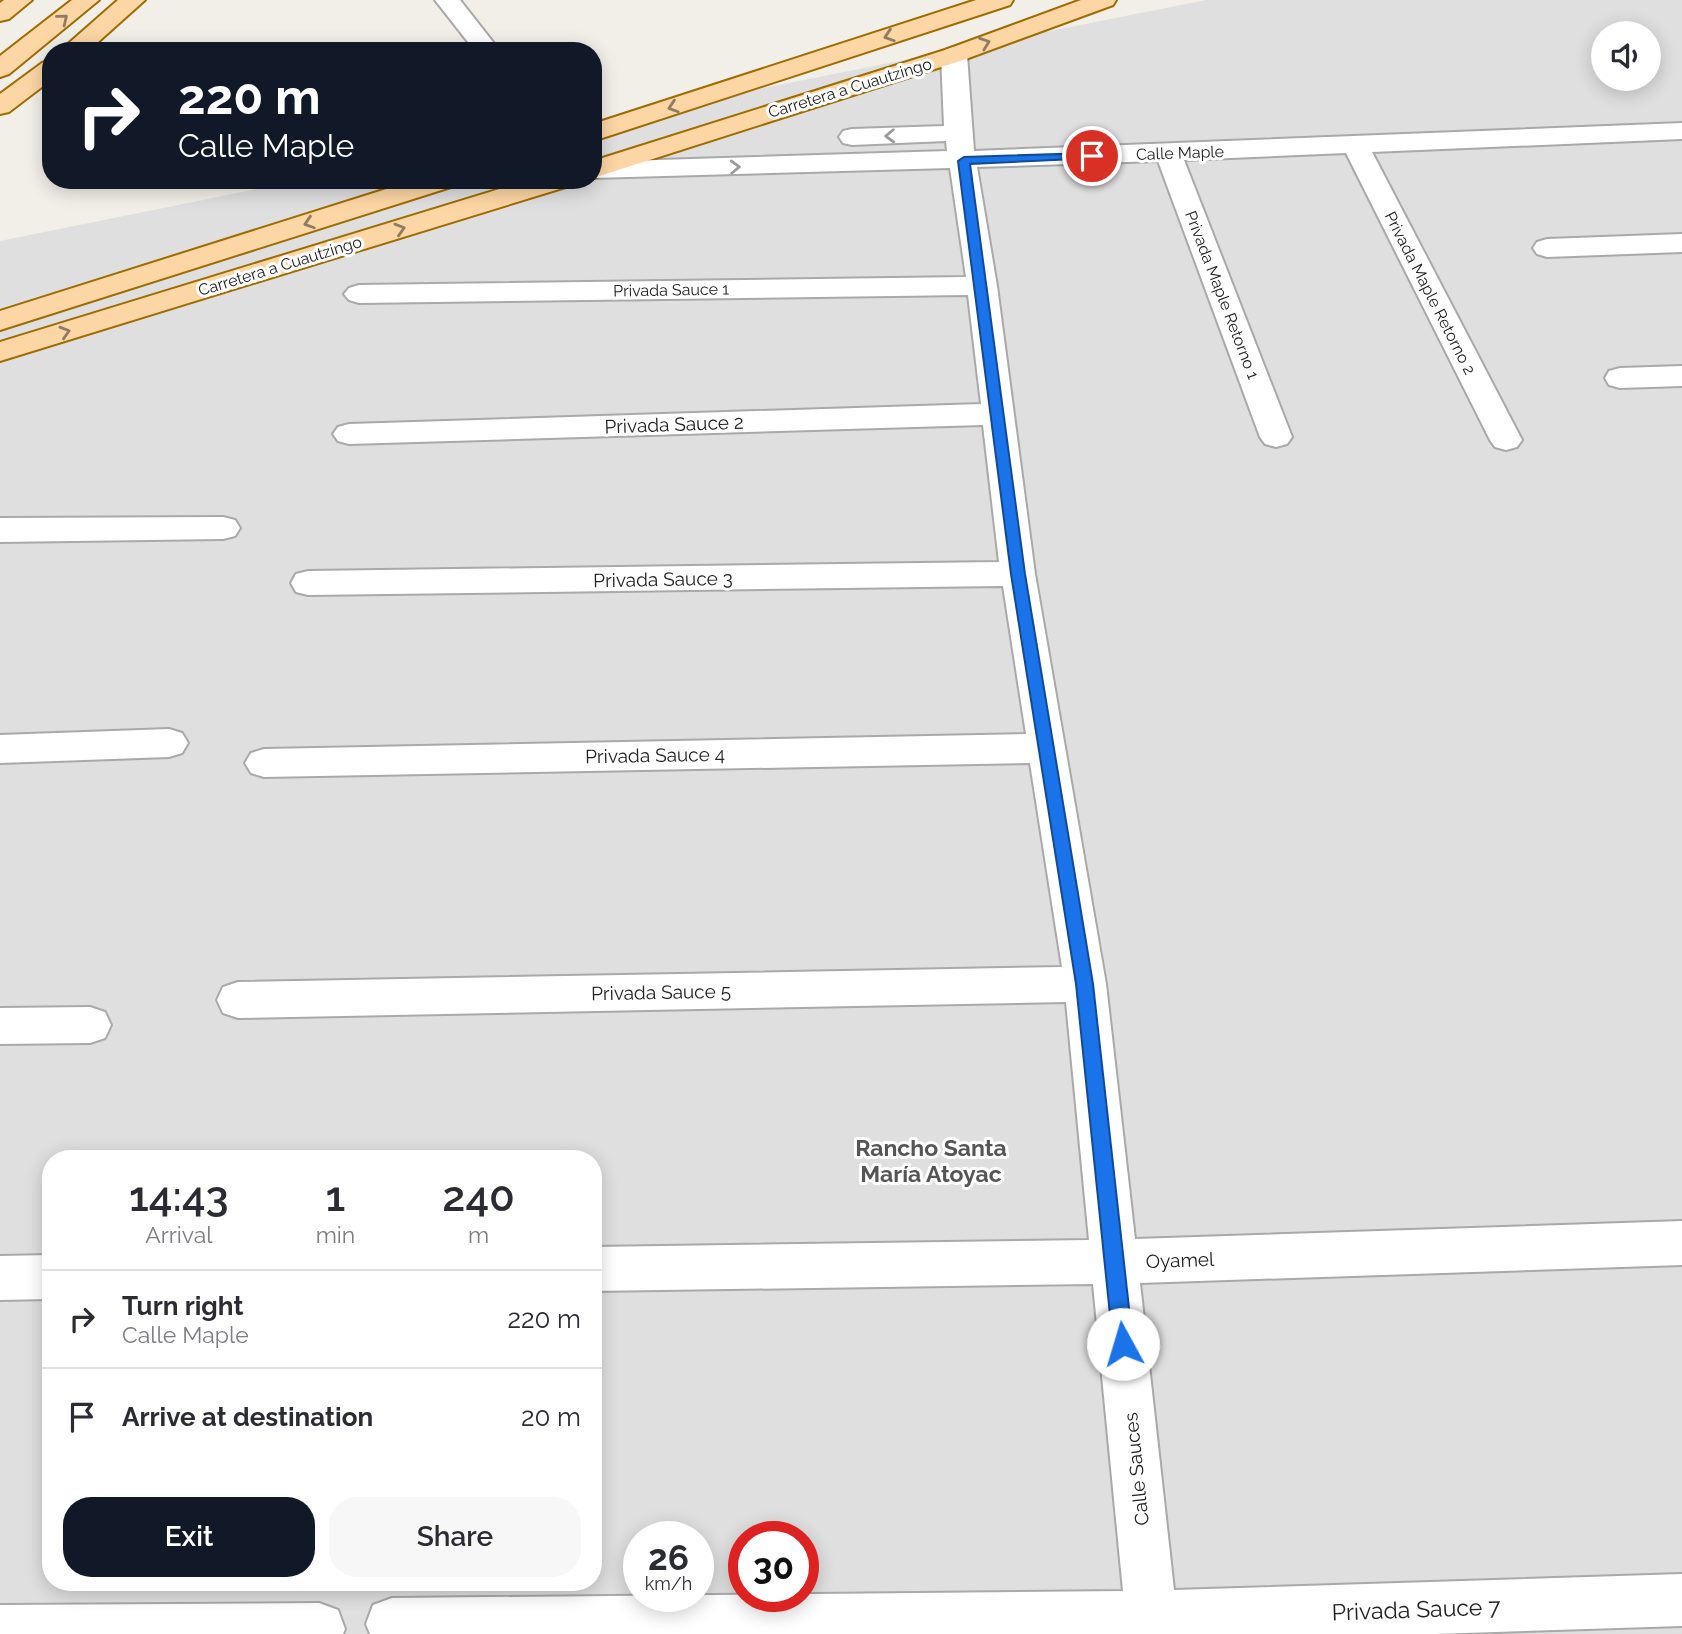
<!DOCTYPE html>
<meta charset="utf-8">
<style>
body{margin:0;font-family:Raleway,sans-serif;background:#f7f7f7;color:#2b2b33;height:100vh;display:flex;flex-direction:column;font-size:26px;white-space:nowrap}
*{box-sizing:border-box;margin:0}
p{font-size:23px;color:#7c7c81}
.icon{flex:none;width:38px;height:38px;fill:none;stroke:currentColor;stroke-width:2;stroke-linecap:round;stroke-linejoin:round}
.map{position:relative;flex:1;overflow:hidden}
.sheet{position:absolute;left:42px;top:1150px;width:560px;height:441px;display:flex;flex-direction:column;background:#fff;border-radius:28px;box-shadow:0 4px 18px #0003}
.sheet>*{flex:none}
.hud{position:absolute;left:42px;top:42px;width:560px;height:147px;border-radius:28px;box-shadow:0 4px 18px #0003;background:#111827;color:#fff;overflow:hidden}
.fabs{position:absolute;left:1591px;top:21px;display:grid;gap:14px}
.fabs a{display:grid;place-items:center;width:70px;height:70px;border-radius:50%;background:#fff;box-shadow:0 4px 18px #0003;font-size:35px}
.speed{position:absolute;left:623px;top:1521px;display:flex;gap:14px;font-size:35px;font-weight:700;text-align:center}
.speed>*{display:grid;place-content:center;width:91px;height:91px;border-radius:50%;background:#fff;box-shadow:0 4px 18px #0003;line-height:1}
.speed small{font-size:18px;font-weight:400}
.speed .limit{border:10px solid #d22;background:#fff;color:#111}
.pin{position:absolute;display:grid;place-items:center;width:60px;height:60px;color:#fff;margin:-30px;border:4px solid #fff;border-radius:50%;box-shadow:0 2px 7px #0007}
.me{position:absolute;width:77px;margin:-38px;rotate:354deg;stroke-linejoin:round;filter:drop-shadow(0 0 5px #0008)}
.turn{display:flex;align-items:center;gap:24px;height:147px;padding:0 21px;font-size:32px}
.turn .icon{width:91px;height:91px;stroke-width:2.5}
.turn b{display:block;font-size:49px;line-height:60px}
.eta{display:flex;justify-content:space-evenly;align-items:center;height:119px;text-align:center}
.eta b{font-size:42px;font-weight:600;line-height:49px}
.button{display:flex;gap:14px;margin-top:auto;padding:14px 21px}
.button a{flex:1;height:80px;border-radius:28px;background:#111827;color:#fff;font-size:28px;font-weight:600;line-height:80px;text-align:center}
.button a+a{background:#f7f7f7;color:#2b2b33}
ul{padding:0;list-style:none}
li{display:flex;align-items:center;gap:21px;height:98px;padding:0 21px;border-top:2px solid #e1e1e2}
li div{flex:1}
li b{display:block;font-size:26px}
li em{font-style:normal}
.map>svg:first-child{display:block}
</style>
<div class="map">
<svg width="1682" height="1634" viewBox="0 0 1682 1634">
<rect width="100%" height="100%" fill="#f2efe9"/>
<path fill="#e0dfdf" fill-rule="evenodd" d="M 1206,0 L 1682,0 L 1682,1634 L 0,1634 L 0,241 L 302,180 L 593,180 L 593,122 ZM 1603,33 L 1648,33 L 1648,79 L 1603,79 ZM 51,1158 L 593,1158 L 593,1582 L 51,1582 ZM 639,1536 L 698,1536 L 698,1596 L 639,1596 ZM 744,1536 L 803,1536 L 803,1596 L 744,1596 Z"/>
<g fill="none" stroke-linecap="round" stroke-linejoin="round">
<defs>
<g id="minor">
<polygon points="435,0 460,0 500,51 475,51"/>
<polygon points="954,47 963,50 967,55 974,151 1682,123 1682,139 1372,152 1522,440 1517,447 1506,450 1495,447 1490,440 1346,153 1184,160 1292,437 1287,444 1276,447 1265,444 1260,437 1158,161 977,167 997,286 1035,574 1106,984 1135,1239 1682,1221 1682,1265 1140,1283 1174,1590 1682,1574 1682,1626 1435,1634 370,1634 366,1624 373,1605 392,1598 1123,1591 1093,1284 593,1291 593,1247 1089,1240 1066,1002 238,1018 223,1013 217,1000 223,987 238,982 1062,967 1030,763 264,777 251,773 245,763 251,753 264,749 1026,734 1003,586 308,595 296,592 291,583 296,574 308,571 999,562 983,425 349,444 338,441 333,434 338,427 349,424 981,404 968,295 359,303 349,300 344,294 349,288 359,285 966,277 950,168 593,178 593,162 947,151 946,141 852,145 843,143 839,137 843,131 852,129 944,126 941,55 945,50"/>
<polygon points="1682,234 1682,252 1547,257 1537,254 1533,248 1537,242 1547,239"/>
<polygon points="1682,366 1682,386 1620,388 1609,385 1605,378 1609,371 1620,368"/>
<polygon points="223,517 235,520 240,528 235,536 223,539 0,542 0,518"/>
<polygon points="169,729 182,733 188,743 182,753 169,757 0,763 0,735"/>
<polygon points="90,1007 105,1012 111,1025 105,1038 90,1043 0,1044 0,1008"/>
<polygon points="51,1255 51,1299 0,1300 0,1256"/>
<polygon points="319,1603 338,1610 345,1629 343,1634 0,1634 0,1605"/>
</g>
<g id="major">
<polygon points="4,0 32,0 9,19 0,21 0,3"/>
<polygon points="72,0 99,0 9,74 0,77 0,56"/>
<polygon points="118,0 145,0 88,51 60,51"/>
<polygon points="976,0 1013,0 1010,5 593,141 593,124"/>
<polygon points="1081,0 1116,0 1113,5 963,60 593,178 593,161 945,50"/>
<polygon points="51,60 51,80 9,112 0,114 0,94 42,63"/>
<polygon points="415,180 458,180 454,186 0,330 0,311"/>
<polygon points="529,180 573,180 569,186 0,361 0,342"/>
</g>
</defs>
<use href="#minor" stroke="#a9a9a9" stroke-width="4"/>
<use href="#major" stroke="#a06b00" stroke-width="4"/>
<use href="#minor" fill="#fff" fill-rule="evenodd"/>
<use href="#major" fill="#fcd6a4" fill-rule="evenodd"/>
</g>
<defs><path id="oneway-chevron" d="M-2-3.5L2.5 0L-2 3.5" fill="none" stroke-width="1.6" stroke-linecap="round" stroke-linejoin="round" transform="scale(1.75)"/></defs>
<g stroke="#8f7c63">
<use href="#oneway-chevron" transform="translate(63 19) rotate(-39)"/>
<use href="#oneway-chevron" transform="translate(889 36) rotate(162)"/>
<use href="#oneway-chevron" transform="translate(985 43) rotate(-20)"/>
<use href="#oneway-chevron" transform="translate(673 107) rotate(162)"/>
<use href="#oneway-chevron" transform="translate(309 223) rotate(162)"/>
<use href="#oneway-chevron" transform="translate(400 229) rotate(-17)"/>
<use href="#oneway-chevron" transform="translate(65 332) rotate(-17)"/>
</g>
<g stroke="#9c9c9c">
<use href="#oneway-chevron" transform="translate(890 136) rotate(178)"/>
<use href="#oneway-chevron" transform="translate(735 167) rotate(-2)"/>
</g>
<polygon fill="#1a73e8" stroke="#114b97" stroke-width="2" points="1092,153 1097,156 1096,158 970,164 1025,574 1093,984 1133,1344 1130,1351 1123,1353 1116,1351 1113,1344 1076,984 1011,574 958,161 964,157"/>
<g text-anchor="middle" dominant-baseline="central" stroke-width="6" stroke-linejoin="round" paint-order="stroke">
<g font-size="16" fill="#222" stroke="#fff">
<text transform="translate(850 88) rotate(-17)">Carretera a Cuautzingo</text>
<text transform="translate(1180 153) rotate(-2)">Calle Maple</text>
<text transform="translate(280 266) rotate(-17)">Carretera a Cuautzingo</text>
<text transform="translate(671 290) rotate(-1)">Privada Sauce 1</text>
<text transform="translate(1430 293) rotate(63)">Privada Maple Retorno 2</text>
<text transform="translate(1222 295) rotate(69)">Privada Maple Retorno 1</text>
</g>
<g font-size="19" fill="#222" stroke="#fff">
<text transform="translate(674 424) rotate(-2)">Privada Sauce 2</text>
<text transform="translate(663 579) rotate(-1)">Privada Sauce 3</text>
<text transform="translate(655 755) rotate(-1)">Privada Sauce 4</text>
<text transform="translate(661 992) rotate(-1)">Privada Sauce 5</text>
<text transform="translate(1180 1260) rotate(-2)">Oyamel</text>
<text transform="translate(1136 1469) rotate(-96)">Calle Sauces</text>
</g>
<g font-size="23" font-weight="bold" fill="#555" stroke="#fff">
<text x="931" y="1147">Rancho Santa<tspan x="931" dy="26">María Atoyac</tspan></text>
</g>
<g font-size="23" fill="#222" stroke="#fff">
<text transform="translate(1416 1609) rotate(-2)">Privada Sauce 7</text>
</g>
</g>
</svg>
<div class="fabs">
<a><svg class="icon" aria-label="sound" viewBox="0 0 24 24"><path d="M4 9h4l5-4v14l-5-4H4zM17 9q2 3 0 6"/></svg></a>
</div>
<div class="speed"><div>26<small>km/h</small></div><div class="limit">30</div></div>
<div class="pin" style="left:1092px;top:156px;background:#d93025"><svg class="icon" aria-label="arrive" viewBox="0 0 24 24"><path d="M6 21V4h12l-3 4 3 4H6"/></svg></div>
<svg class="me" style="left:1123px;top:1344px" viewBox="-20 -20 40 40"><circle r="19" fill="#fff"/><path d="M0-13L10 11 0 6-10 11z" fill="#1a73e8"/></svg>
<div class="hud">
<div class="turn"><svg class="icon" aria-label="right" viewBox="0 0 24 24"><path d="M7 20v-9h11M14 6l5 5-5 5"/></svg><div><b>220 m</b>Calle Maple</div></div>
</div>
<section class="sheet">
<div class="eta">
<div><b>14:43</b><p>Arrival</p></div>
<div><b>1</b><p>min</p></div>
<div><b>240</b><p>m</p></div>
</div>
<ul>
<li><svg class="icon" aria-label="right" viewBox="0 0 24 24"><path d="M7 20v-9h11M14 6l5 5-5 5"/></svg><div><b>Turn right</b><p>Calle Maple</p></div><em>220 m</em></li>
<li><svg class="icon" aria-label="arrive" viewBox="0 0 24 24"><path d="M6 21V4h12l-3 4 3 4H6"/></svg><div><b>Arrive at destination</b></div><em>20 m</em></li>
</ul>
<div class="button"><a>Exit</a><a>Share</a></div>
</section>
</div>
